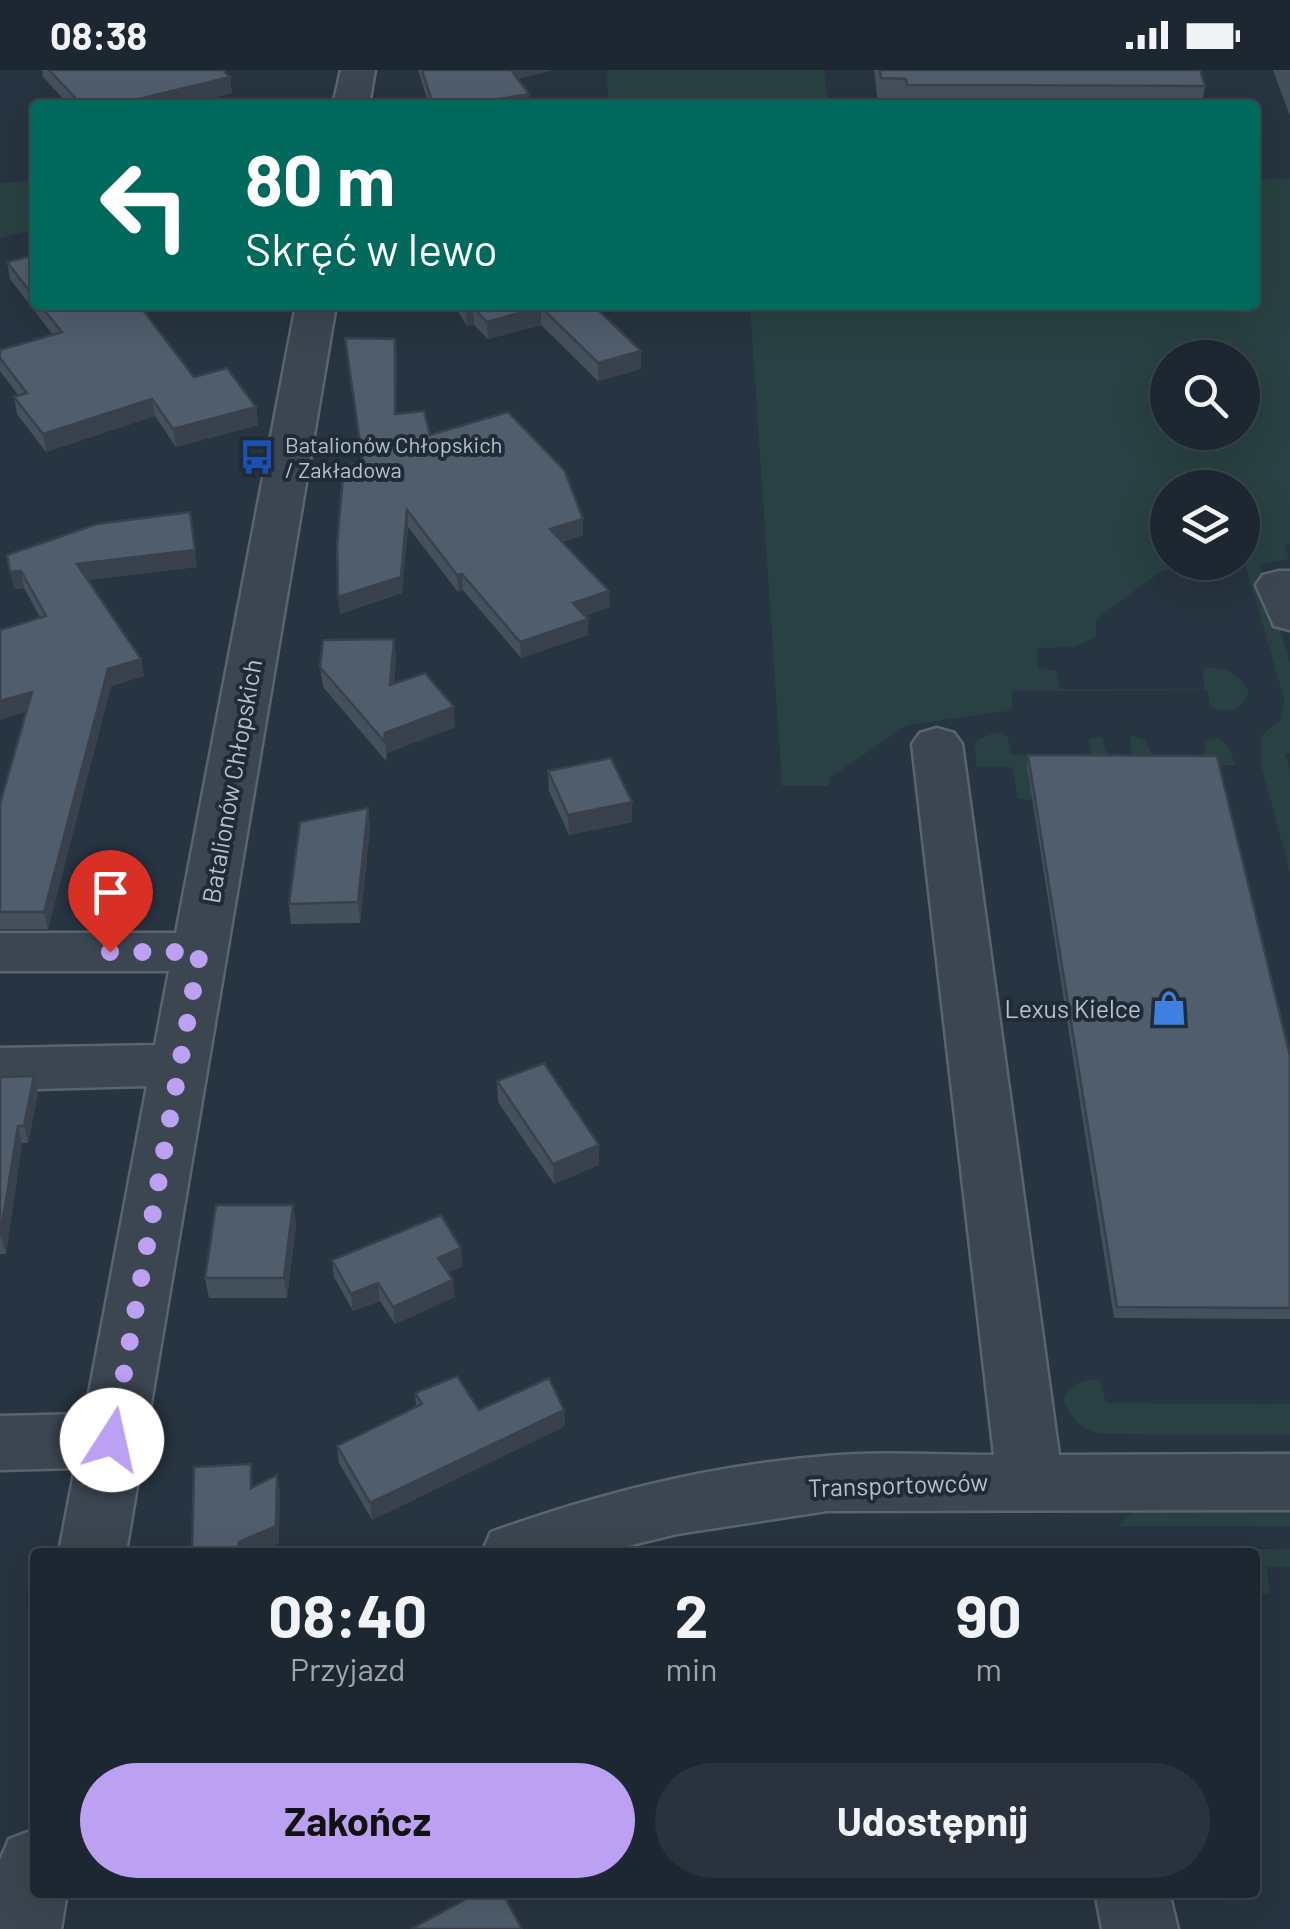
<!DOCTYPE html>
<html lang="pl">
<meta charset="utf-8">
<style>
body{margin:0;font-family:Barlow,sans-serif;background:#2a333d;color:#f1f3f6;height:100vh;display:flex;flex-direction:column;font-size:38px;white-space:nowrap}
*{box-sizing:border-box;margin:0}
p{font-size:32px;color:#a0a5ab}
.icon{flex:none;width:55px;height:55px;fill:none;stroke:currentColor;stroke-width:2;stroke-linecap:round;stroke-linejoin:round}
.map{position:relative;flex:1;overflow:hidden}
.side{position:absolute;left:30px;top:1478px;width:1230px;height:350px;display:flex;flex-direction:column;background:#1d2731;border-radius:10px;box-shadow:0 10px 40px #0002,0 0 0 2px #3b444d}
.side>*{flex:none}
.hud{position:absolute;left:30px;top:30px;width:1230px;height:210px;border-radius:10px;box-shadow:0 10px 40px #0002,0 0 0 2px #3b444d;background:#00695c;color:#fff;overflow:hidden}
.controls{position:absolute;left:1150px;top:270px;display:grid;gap:20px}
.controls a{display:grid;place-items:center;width:110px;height:110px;border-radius:50%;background:#1d2731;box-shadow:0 10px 40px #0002,0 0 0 2px #3b444d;font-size:50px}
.pin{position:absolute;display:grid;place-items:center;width:85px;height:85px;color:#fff;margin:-102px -42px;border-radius:50% 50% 50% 0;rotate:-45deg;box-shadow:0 0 10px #0007}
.pin .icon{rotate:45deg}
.me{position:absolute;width:110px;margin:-55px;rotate:10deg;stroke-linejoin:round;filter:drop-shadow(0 0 8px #0008)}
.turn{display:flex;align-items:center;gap:35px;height:210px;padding:0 50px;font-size:45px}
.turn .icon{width:130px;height:130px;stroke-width:2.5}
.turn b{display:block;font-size:70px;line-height:85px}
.eta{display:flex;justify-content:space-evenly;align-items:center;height:170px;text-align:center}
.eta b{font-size:60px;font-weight:700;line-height:70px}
.primary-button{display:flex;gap:20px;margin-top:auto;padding:20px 50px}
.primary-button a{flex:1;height:115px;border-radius:60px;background:#bca0f2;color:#111;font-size:40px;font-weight:700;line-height:115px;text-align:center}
.primary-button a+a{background:#2a333d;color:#f1f3f6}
.status{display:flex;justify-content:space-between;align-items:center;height:70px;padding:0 50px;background:#1d2731;direction:ltr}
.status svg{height:28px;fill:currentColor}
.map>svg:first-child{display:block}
</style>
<div class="status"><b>08:38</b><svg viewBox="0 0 49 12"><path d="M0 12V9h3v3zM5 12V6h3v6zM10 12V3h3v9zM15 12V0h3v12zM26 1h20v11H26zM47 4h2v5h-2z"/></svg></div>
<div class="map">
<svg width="1290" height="1859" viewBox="0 0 1290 1859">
<rect width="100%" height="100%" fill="#273441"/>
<g fill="#294142" fill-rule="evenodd">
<polygon points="607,0 824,0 828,35 608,35"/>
<path d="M 1255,109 L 1290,109 L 1290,474 L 1285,475 L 1289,489 L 1260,494 L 1290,593 L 1290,683 L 1285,684 L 1290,699 L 1290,803 L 1261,695 L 1261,666 L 1280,650 L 1284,629 L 1243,486 L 1242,418 L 1168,418 L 1168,492 L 1215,493 L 1215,497 L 1163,500 L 1096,549 L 1096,567 L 1074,577 L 1037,578 L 1038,597 L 1056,601 L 1060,619 L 1204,619 L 1203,599 C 1222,594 1243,605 1249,624 L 1237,639 L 1221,641 L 1211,637 L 1207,620 L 1012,621 L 1013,638 L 1008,641 L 907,655 L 830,708 L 829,716 L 782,716 L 750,235 L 1255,235 ZM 1168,288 L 1242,288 L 1242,362 L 1168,362 Z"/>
<polygon points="35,110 35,159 0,168 0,113"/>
<polygon points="996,662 1008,667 1011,685 1091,686 1089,670 1102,666 1111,696 1032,730 1018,729 1012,697 976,697 975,671"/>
<polygon points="1130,665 1146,671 1152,686 1205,686 1205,671 1218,668 1228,676 1236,695 1131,696"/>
<path d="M 1100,1309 L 1106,1333 L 1290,1334 L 1290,1365 L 1100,1364 C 1080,1358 1071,1349 1063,1329 C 1073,1313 1081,1310 1100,1309 Z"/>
<polygon points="1140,1436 1290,1436 1290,1456 1117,1456"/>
<polygon points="1110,1478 1290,1479 1290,1497 1267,1497 1270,1523 1255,1526 1255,1482 1111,1482"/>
</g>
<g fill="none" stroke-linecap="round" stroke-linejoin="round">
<defs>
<g id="minor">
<polygon points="341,0 375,0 369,35 333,35"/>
<polygon points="296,235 336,235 126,1482 59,1482 75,1398 0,1400 0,1346 85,1344 147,1016 0,1020 0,978 155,975 169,901 0,901 0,863 176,863"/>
<polygon points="1279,501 1290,501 1290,560 1274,556 1256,515 1263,505"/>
<path d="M 937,658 L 954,663 L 962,674 L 1059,1385 L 1290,1384 L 1290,1440 L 827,1441 L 677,1464 L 603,1482 L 482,1482 L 491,1462 C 599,1423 712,1395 826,1386 C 881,1381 939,1385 994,1385 L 912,674 L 920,663 Z"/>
<polygon points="35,1759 35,1822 67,1822 61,1859 0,1859 0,1790 9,1769"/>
<polygon points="1095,1822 1169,1822 1178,1859 1102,1859"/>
</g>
</defs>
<use href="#minor" stroke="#59646e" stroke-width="5"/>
<use href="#minor" fill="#3b4651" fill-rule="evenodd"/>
</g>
<g fill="#45505d">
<polygon points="42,0 223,0 230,7 232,23 185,35 69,35 43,7"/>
<polygon points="418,0 554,0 517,9 529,24 529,35 429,35"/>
<polygon points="874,0 1200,0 1205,16 1202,35 878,35"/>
<polygon points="1273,0 1290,0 1290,46"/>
<polygon points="35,185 35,235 139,235 194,307 256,337 258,355 176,377 155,346 46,382 17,344 14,327 18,325 0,301 0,280 53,265 10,209 7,192"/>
<polygon points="454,235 605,235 596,238 641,281 641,299 598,311 541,255 488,269 474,255 467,256"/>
<polygon points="395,269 396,343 430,365 583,449 583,465 562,472 610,537 585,546 588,549 588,565 521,588 463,520 458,522 408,457 402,523 340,544 338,527"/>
<polygon points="7,485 197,497 88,510 141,589 144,606 111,616 48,859 0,859 0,734 26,642 40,547 24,518 14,519"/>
<polygon points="394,569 396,589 394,613 455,657 387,683 386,691 323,617 320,597"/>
<polygon points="1028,685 1290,986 1290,1249 1114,1248 1027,696"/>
<polygon points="548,701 632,752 569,765 549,721"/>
<polygon points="368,738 370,758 360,853 291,854 289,834"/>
<polygon points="34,1006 38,1023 28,1073 22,1073 6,1184 0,1184 0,1007"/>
<polygon points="497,1011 599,1075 599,1095 554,1114 498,1032"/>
<polygon points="293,1135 296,1155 287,1228 209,1228 205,1208"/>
<polygon points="332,1190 463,1196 448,1202 455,1227 395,1254 380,1231 353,1241 334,1207"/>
<polygon points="415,1323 479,1340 564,1340 565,1356 372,1450 339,1393 337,1376 416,1337"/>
</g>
<g fill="#38414c">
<polygon points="507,0 554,0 508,11"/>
<polygon points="230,7 232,23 185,35 114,35"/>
<polygon points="529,24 529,35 475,35 475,33"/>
<polygon points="473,237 474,255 467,256 466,239"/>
<polygon points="541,237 541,255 488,269 487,252"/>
<polygon points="395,269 397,284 396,360 395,344"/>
<polygon points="641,281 641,299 598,311 598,293"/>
<polygon points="152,329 155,346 46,382 43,364"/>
<polygon points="256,337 258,355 176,377 173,359"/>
<polygon points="407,440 408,457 402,523 340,544 338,527"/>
<polygon points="190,442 197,497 80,511 77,494"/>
<polygon points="583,449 583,465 551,475 550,459"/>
<polygon points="21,501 24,518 14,519 10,502"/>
<polygon points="462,504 463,520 458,522 457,505"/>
<polygon points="609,521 610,537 574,550 573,533"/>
<polygon points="588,549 588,565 521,588 520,572"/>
<polygon points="394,569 396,589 392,635 390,615"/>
<polygon points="141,589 144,606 111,616 48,859 44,842 108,599"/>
<polygon points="32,622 35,639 0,650 0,631"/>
<polygon points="454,637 455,657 387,683 386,691 385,663"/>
<polygon points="632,732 632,752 569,765 568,745"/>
<polygon points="368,738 370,758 360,853 358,832"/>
<polygon points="34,1006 38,1023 28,1073 24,1056"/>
<polygon points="18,1056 22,1073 6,1184 1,1167"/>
<polygon points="599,1075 599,1095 554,1114 553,1094"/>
<polygon points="293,1135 296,1155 287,1228 284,1208"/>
<polygon points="461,1178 463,1196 440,1205 438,1188"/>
<polygon points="453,1210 455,1227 395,1254 393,1237"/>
<polygon points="378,1213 380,1231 353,1241 351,1224"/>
<polygon points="564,1340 565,1356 372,1450 370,1433"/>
<polygon points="277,1405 280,1423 279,1474 259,1482 239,1482 239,1472"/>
</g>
<g fill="#505d6c" stroke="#38414c" stroke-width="2.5">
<polygon points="49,0 223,0 230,7 114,35 82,35"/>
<polygon points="422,0 511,0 529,24 475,33 475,35 433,35"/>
<polygon points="880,0 1200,0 1205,16 907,15 906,9 881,8"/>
<polygon points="35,185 35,228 7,192"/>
<polygon points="40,235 139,235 194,307 227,298 256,337 173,359 152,329 43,364 14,327 27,323 0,288 0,280 62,262"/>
<polygon points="464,235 593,235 641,281 598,293 541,237 487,252 473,237 466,239"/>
<polygon points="345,268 395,269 395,344 424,341 430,365 508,342 565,401 583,449 550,459 609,521 573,533 588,549 520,572 462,504 457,505 407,440 401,507 338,527 337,474 344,395 363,394"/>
<polygon points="190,442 195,480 77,494 141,589 108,599 44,842 0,842 0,734 32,622 0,631 0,560 46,546 21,501 10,502 7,485 97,454"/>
<polygon points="394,569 390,615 425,603 454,637 385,663 384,671 320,597 323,570"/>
<polygon points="1028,685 1217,686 1290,986 1290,1238 1117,1237"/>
<polygon points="611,688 632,732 568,745 548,701"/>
<polygon points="368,738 358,832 289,834 300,752"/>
<polygon points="544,993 599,1075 553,1094 497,1011"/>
<polygon points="34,1006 24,1056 18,1056 0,1167 0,1007"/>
<polygon points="216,1135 293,1135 284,1208 205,1208"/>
<polygon points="441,1145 461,1178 438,1188 453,1210 393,1237 378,1213 351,1224 332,1190"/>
<polygon points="457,1306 479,1340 549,1308 564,1340 370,1433 337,1376 422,1334 415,1323"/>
<polygon points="251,1394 251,1418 277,1405 276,1456 239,1472 239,1482 192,1482 194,1397"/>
<polygon points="479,1822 502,1822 522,1859 411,1859"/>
</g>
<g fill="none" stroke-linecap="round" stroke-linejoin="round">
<polyline stroke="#bca0f2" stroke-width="18" stroke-dasharray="0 32.4" points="110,882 200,882 112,1370"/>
</g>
<defs>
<symbol id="bus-bare" viewBox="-9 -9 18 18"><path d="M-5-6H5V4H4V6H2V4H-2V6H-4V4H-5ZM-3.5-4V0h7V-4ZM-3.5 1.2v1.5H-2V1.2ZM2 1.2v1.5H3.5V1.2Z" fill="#1a4fb4" stroke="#1f2b36" stroke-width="2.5" paint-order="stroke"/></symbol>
<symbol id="shop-bare" viewBox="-9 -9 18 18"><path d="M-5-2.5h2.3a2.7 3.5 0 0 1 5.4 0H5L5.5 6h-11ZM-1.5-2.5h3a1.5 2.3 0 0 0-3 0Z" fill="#3f7fe0" stroke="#1f2b36" stroke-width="2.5" paint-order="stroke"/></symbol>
</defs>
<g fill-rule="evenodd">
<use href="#bus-bare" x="232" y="362" width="50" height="50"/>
<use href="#shop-bare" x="1144" y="913" width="50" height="50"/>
</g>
<g text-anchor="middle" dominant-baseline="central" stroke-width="8" stroke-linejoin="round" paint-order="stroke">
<g font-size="22" fill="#b8c1cb" stroke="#1f2b36" text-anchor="start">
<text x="285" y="374">Batalionów Chłopskich<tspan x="285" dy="25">/ Zakładowa</tspan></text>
</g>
<g font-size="25" fill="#b8c1cb" stroke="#1f2b36">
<text transform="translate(231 711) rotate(-80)">Batalionów Chłopskich</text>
<text transform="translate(898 1414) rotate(-2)">Transportowców</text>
</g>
<g font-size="25" fill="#b8c1cb" stroke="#1f2b36" text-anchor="end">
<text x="1141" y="938">Lexus Kielce</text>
</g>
</g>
</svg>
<div class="controls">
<a><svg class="icon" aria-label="search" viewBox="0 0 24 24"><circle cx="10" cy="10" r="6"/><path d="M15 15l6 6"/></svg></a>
<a><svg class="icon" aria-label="layers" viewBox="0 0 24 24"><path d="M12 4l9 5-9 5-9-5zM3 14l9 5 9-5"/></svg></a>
</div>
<div class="pin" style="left:110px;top:882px;background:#d93025"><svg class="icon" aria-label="arrive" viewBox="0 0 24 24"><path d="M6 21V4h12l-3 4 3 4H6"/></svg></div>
<svg class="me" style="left:112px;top:1370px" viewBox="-20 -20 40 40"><circle r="19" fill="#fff"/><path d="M0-13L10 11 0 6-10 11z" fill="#bca0f2"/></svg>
<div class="hud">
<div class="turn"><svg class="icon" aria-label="left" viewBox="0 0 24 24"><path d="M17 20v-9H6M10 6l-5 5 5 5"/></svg><div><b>80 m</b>Skręć w lewo</div></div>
</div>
<section class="side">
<div class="eta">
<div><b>08:40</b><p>Przyjazd</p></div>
<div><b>2</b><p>min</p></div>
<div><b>90</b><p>m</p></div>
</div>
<div class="primary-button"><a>Zakończ</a><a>Udostępnij</a></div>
</section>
</div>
